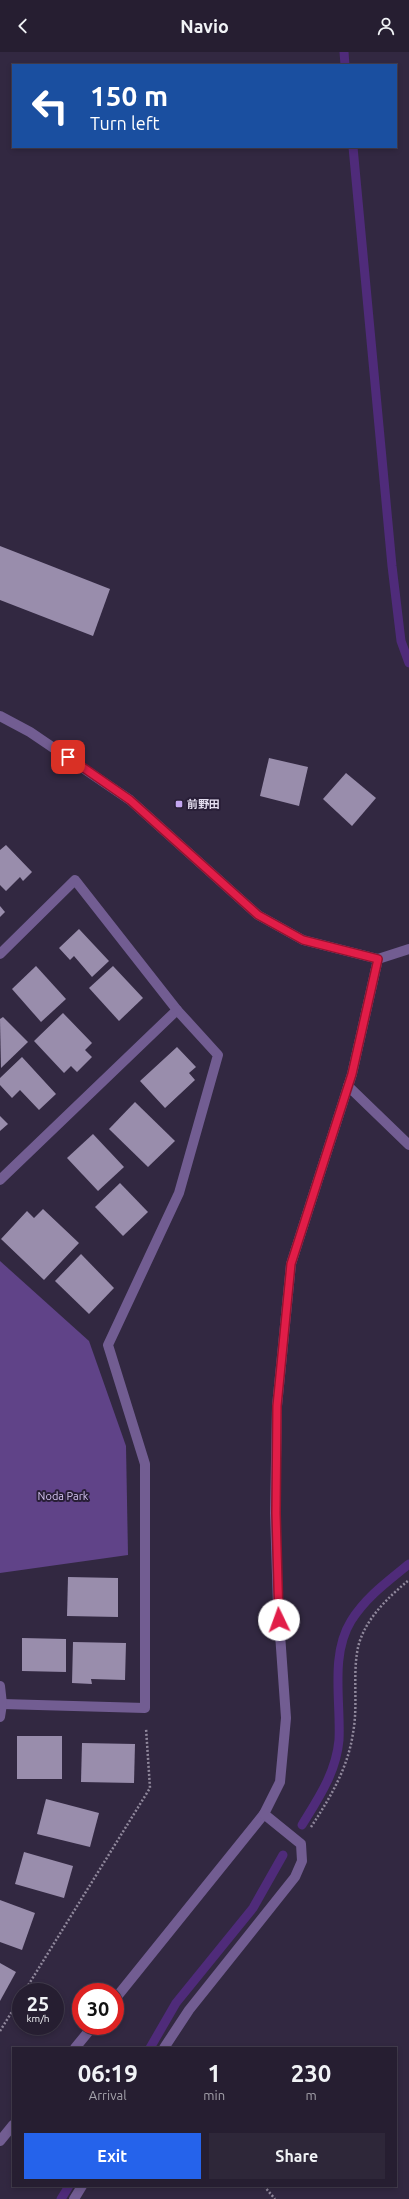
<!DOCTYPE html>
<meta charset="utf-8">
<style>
body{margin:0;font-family:Ubuntu,"Noto Sans JP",sans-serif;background:#2e2739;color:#f1f3f6;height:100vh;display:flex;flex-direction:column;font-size:15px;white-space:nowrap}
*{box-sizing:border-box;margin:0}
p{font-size:13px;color:#a4a2ab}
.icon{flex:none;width:22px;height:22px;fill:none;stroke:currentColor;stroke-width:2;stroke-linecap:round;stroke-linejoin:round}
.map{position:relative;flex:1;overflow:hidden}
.panel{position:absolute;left:12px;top:1995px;width:385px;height:140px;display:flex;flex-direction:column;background:#261e31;border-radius:0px;box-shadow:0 2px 6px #0003,0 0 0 1px #423c4d}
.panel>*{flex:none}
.top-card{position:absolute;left:12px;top:12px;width:385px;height:84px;border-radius:0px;box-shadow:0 2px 6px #0003,0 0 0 1px #423c4d;background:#1a4fa0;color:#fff;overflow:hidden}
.speed{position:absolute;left:12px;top:1931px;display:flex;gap:8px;font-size:20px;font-weight:700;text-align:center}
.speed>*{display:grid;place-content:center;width:52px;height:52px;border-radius:50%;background:#261e31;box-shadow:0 2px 6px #0003,0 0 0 1px #423c4d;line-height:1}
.speed small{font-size:10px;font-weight:400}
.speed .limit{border:6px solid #d22;background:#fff;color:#111}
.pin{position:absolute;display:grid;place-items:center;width:34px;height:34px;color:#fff;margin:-17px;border-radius:8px;box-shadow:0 2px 6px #0006}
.me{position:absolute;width:44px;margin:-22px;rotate:357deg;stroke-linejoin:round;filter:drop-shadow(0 0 3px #0008)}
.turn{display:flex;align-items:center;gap:14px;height:84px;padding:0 12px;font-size:18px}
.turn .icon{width:52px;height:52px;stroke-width:2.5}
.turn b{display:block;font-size:28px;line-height:34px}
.eta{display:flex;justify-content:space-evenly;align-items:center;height:68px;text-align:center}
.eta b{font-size:24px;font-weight:700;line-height:28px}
.button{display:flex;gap:8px;margin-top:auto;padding:8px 12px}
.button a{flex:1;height:46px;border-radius:0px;background:#2563eb;color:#fff;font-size:16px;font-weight:700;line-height:46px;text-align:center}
.button a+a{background:#2e2739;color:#f1f3f6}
header{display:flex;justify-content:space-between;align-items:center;height:52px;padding:0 12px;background:#261e31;font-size:18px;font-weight:700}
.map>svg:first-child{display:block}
</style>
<header><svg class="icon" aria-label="back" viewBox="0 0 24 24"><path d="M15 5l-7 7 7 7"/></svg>Navio<svg class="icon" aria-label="person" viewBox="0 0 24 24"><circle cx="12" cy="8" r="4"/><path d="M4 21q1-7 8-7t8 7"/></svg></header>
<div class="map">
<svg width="409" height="2147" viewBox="0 0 409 2147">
<rect width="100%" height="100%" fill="#322841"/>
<polygon fill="#604388" points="0,1209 89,1289 126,1394 128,1503 0,1521"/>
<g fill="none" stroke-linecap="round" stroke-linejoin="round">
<g stroke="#4f2b7a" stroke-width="9">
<polyline points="344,0 345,13"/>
<polyline points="353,95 392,514 401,589 409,611"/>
<path d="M 302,1773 C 318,1747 336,1721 339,1688 C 341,1650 330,1603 351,1569 C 366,1545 387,1530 409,1512"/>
<polyline points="150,1996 176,1951 253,1856 283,1803"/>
<polyline points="61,2147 69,2134"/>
</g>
</g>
<g fill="#998dac">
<polygon points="0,494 110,537 93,584 0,548"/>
<polygon points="269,706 308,715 299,754 260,744"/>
<polygon points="346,721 376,746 352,774 323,747"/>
<polygon points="6,793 32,820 23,829 20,825 6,839 0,833 0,798"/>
<polygon points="0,854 5,860 0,865"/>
<polygon points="79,877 109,909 92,925 74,904 70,908 59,896"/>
<polygon points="36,914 66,947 41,970 12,937"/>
<polygon points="113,914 143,946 119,969 89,936"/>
<polygon points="63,961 92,991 85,998 92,1005 77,1020 71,1014 64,1021 34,989"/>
<polygon points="3,965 28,990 1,1016 0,967"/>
<polygon points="177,995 196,1015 189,1021 195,1028 165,1056 140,1029"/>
<polygon points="22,1005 56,1042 39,1058 20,1038 12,1046 0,1033 0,1026"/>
<polygon points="135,1050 175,1089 148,1115 109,1077"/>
<polygon points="0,1064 8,1072 0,1079"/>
<polygon points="93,1082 124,1115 98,1139 67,1106"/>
<polygon points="120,1131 148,1160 123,1184 95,1155"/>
<polygon points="43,1157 79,1191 44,1228 1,1187 27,1159 34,1166"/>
<polygon points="81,1202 114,1236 89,1262 55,1229"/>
<polygon points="68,1525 118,1526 118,1565 67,1564"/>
<polygon points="22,1586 66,1587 66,1620 22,1619"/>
<polygon points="73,1590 126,1591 125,1628 91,1627 92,1632 72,1631"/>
<rect x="17" y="1684" width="45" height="43"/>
<polygon points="82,1691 135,1692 134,1731 81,1730"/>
<polygon points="46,1747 99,1761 90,1795 37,1782"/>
<polygon points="24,1800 73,1814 64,1846 15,1832"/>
<polygon points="0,1848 35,1861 22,1898 0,1890"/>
<polygon points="0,1911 16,1920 0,1949"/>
</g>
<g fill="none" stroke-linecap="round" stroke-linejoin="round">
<g stroke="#90889c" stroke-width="2.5" stroke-dasharray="2 2" stroke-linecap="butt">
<path d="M 311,1775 C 330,1746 348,1716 353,1681 C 358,1655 353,1627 357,1601 C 361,1571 387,1546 409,1528"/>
<polyline points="24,1940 150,1736 146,1676"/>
<polyline points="0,1979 21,1945"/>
<polyline points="264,2134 275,2147"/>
</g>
<g stroke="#725d92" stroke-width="10">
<polyline points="0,902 75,828 177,958 218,1003 179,1141 108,1293 145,1412 145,1656 2,1652"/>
<polyline points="348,1034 409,1093"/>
<polyline points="0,1128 177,958"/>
<polyline points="0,1634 2,1652 0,1665"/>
<polyline points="115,1947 264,1762"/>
<polyline points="75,1996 93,1974"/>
<polyline points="164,1996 189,1958 295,1825 302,1809 301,1792 264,1762 280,1730 286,1666 278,1554 275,1461 277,1354 291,1212 352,1022 378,907"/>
<polyline points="0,2089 13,2073"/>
<polyline points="74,2147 82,2134"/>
</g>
<polyline stroke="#725d92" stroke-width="10" points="0,664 30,680 130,748 258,863 303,888 378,907 409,897"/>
</g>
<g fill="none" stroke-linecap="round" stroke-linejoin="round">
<defs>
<polyline id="route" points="68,705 130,748 258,863 303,888 378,907 352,1022 291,1212 277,1354 276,1461 279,1568"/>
</defs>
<use href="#route" stroke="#92132f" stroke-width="10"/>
<use href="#route" stroke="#e11d48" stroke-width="7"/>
</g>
<rect fill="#c4a7f1" stroke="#281e37" stroke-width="1.5" x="175" y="748" width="8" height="8" rx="2"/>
<g text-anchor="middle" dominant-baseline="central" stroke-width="4" stroke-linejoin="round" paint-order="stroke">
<g font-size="11" font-weight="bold" fill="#e4deef" stroke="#281e37" text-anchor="start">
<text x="187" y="752">前野田</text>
</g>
<g font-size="11" fill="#d7c6f3" stroke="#281e37">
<text x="63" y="1444">Noda Park</text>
</g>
</g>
</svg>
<div class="speed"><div>25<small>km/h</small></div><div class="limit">30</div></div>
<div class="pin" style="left:68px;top:705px;background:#d93025"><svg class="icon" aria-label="arrive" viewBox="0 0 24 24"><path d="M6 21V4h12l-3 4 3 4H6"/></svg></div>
<svg class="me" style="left:279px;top:1568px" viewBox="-20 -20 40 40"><circle r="19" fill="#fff"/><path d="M0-13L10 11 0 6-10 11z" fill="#e11d48"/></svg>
<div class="top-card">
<div class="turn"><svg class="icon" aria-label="left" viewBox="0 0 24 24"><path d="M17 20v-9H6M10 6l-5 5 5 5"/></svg><div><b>150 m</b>Turn left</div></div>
</div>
<section class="panel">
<div class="eta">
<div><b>06:19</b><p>Arrival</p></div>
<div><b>1</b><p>min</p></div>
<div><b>230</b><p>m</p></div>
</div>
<div class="button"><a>Exit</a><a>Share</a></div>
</section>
</div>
